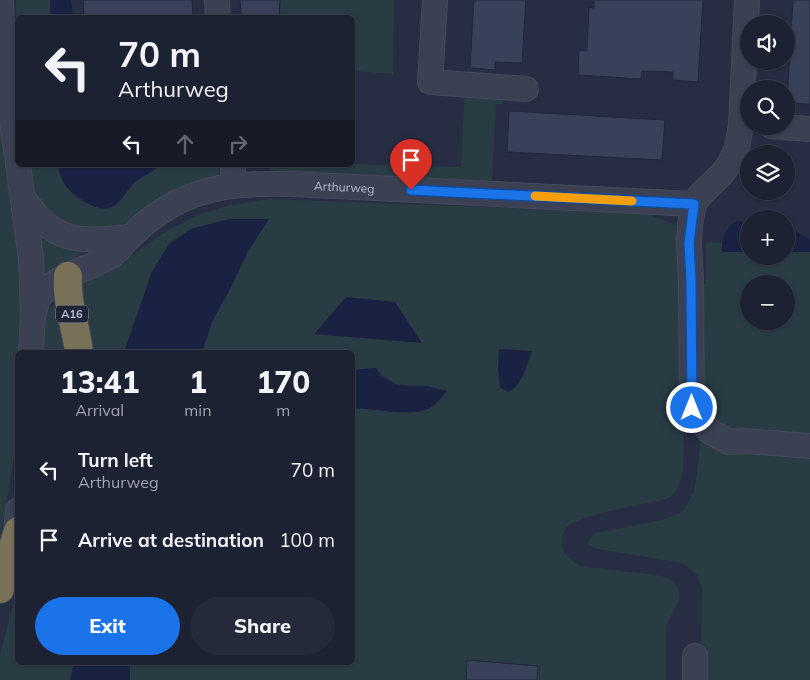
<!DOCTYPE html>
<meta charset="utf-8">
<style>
body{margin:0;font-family:Mulish,sans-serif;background:#252a3a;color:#f1f3f6;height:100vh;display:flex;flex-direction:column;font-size:19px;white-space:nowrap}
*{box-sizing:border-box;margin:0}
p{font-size:16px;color:#a0a4ac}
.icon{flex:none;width:28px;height:28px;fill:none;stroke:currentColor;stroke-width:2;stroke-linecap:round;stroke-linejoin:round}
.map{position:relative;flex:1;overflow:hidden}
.side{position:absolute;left:15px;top:350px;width:340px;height:315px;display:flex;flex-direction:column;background:#1d2232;border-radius:8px;box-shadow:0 1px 4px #0004,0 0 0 1px #3b3f4d}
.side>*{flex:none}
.top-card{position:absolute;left:15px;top:15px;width:340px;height:152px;border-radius:8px;box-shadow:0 1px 4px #0004,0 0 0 1px #3b3f4d;background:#1d2232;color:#f1f3f6;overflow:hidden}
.fabs{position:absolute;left:740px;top:15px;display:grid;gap:10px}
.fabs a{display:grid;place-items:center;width:55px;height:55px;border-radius:50%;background:#1d2232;box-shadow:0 1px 4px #0004,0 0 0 1px #3b3f4d;font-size:25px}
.pin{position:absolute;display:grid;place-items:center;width:42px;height:42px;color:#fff;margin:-51px -21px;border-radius:50% 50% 50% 0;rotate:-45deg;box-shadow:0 0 5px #0007}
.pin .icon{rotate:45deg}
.me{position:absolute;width:55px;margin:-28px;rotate:0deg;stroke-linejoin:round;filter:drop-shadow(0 0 4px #0008)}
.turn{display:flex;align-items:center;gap:18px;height:105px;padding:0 20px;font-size:22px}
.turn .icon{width:65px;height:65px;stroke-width:2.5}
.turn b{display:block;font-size:35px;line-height:42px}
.lanes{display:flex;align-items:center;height:48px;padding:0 20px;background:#0003;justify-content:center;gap:25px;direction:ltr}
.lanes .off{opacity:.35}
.eta{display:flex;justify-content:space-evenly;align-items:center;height:85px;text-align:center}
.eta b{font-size:30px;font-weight:800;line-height:35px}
.cta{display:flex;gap:10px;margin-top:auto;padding:10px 20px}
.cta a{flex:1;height:58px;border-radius:30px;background:#1a73e8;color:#fff;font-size:20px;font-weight:800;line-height:58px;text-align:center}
.cta a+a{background:#252a3a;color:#f1f3f6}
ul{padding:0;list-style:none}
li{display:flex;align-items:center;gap:15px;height:70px;padding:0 20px}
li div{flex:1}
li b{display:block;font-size:19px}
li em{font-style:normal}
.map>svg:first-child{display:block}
</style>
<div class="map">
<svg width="810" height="680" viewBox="0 0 810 680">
<rect width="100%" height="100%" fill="#272d43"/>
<g fill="#293c44" fill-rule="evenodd">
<polygon points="16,0 50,0 51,17 18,18 17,65"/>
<polygon points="280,0 394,0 393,74 353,71 352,18 279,17"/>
<polygon points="465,88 503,89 502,104 496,104 492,183 272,170 268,165 353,164 461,167"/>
<path d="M 0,99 C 11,183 24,267 21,352 L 18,352 L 18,414 L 15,452 L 0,540 Z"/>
<polygon points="28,165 58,165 64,184 118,203 136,181 156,169 157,165 218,165 219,176 189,186 152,205 123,224 111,228 86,231 49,216 32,189"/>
<path d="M 270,199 L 645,213 L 676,225 L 680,282 L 679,430 L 684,431 C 683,451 688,487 667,499 C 645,504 585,514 569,525 C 564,529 562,536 562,543 C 563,555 571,561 581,566 L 662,576 L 675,582 L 679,590 L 679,600 L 666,626 L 666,680 L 130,680 L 130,663 L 352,662 L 353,408 L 415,412 L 446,391 C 439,391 433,387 427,386 C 403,383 394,391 376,368 L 353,370 L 352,352 L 202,352 L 212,322 L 229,291 L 248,251 L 269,219 L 229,219 L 191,229 L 169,244 L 152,272 L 124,352 L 86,352 L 79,279 L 112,269 L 168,230 L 200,214 L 231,205 Z"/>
<polygon points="37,230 62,244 86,251 42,279"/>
<path d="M 706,242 L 722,243 L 723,252 L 749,252 L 749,256 L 786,256 L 786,252 L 810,252 L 810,680 L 706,680 L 701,655 L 702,589 L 697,575 L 691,569 L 682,563 L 593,548 L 588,544 L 590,539 L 595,533 L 663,520 L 683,511 L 694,492 L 696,480 L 702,430 L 701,284 L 706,284 ZM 749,284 L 786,284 L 786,321 L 749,321 Z"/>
<polygon points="56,301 66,352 42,352 43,316"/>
<polygon points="17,589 18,662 74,663 70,680 0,680 0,656"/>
</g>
<g fill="#192242">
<polygon points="50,0 71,0 73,17 51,17"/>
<path d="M 58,165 L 157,165 C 154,173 143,175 136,181 C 127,188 122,204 109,208 C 96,212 70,195 64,183 C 61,178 59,171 58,165 Z"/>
<polygon points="229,219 269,219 248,251 229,291 212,322 202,352 124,352 152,272 169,244 191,229"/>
<path d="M 737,221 L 749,222 L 749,252 L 722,252 C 722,238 724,228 737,221 Z"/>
<polygon points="786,226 810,239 810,252 786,252"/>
<polygon points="346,297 395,302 422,343 314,334"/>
<path d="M 499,349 L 532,351 C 527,364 522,387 508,392 L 500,387 L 498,369 Z"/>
<path d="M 376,368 L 381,376 L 395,384 L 412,387 L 427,386 L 447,391 C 442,397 437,404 430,408 C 410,418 375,408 353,408 L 353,370 Z"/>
<polygon points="74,663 130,663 130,680 70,680"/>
</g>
<g fill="#394159" stroke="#22273a">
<polygon points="83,0 192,0 193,18 84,18"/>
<polygon points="240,0 280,0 279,18 241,18"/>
<polygon points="474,0 526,0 522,63 495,62 495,70 470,68"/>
<polygon points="594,0 703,0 698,82 673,80 673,72 642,71 641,79 578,75 579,50 587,51 589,7 594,8"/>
<polygon points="793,0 810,0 810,104 787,103"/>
<polygon points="509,111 665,120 662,160 507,152"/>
<polygon points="467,660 538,666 537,680 466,680"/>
</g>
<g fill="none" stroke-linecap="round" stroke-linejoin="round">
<defs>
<g id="minor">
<path d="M 1,0 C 2,55 10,109 18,163"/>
<polyline points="217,0 218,18"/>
<polyline points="435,0 430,82 526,89"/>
<polyline points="747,0 741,124 737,148 730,163 721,175 701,194 694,204 690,225 689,243 691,281 692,408 709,431 729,442 746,441 810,446"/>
<polyline points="771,126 810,129"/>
<polyline points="18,165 31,258 33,315 31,352"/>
<polyline points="233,165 233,185"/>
<path d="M 23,197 C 53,244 79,242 129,237"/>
<path id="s1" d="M 33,315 C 35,310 36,302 39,298 C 56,274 88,270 111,256 C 117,252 122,245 127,240 C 136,231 146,222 156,215 C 200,184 243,183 294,184 L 694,204"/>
<polyline points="15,539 18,510"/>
<polyline points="695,656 695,680"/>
</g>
<g id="highway">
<path d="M 68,276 C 66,301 76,327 79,352"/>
<polyline points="0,589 18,531"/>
</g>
</defs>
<use href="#minor" stroke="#45495c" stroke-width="26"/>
<use href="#highway" stroke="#43485a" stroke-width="30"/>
<use href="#minor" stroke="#3b4053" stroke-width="24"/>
<use href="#highway" stroke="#797258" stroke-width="28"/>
</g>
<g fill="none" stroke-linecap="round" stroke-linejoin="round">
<defs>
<polyline id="route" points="411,190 694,204 689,243 691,280 692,408"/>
</defs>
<use href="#route" stroke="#114b97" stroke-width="12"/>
<use href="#route" stroke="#1a73e8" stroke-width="9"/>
<polyline stroke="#f59e0b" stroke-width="9" points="535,196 632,201"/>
</g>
<g text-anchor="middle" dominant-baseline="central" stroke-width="5" stroke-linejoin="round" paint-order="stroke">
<rect fill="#202538" stroke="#8a8fa0" stroke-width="1" x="56" y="305.5" width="32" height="17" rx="4"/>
<g font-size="11" font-weight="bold" fill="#b8bccd">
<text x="72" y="314">A16</text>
</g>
<g font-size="12" fill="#b8bccd" stroke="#202538">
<text stroke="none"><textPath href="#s1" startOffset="358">Arthurweg</textPath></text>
</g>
</g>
</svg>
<div class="fabs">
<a><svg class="icon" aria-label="sound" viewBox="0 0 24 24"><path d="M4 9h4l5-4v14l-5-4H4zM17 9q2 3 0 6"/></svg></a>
<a><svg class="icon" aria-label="search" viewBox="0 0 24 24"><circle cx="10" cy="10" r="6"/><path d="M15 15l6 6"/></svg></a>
<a><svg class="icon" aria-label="layers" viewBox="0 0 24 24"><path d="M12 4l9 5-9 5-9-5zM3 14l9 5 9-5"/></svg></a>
<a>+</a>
<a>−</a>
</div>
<div class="pin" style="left:411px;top:190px;background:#d93025"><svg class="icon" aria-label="arrive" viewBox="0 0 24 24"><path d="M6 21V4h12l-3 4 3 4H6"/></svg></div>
<svg class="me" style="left:692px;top:408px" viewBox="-20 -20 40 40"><circle r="17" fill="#1a73e8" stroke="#fff" stroke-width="3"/><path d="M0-11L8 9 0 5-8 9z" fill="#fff"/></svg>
<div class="top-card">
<div class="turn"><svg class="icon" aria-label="left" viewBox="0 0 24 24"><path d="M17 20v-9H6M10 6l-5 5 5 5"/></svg><div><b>70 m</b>Arthurweg</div></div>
<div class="lanes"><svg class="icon" aria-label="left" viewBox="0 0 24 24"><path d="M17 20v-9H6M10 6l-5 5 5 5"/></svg><svg class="icon off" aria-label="ahead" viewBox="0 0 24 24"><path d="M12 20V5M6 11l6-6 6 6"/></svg><svg class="icon off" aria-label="right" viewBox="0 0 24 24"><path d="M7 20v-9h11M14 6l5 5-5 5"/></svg></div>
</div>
<section class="side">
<div class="eta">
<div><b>13:41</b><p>Arrival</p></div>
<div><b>1</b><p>min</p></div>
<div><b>170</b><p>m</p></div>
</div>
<ul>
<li><svg class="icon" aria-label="left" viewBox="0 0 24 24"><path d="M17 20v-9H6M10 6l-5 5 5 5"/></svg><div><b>Turn left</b><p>Arthurweg</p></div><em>70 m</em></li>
<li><svg class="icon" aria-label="arrive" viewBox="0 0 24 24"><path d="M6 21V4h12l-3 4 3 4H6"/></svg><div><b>Arrive at destination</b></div><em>100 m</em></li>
</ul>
<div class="cta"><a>Exit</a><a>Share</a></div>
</section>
</div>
